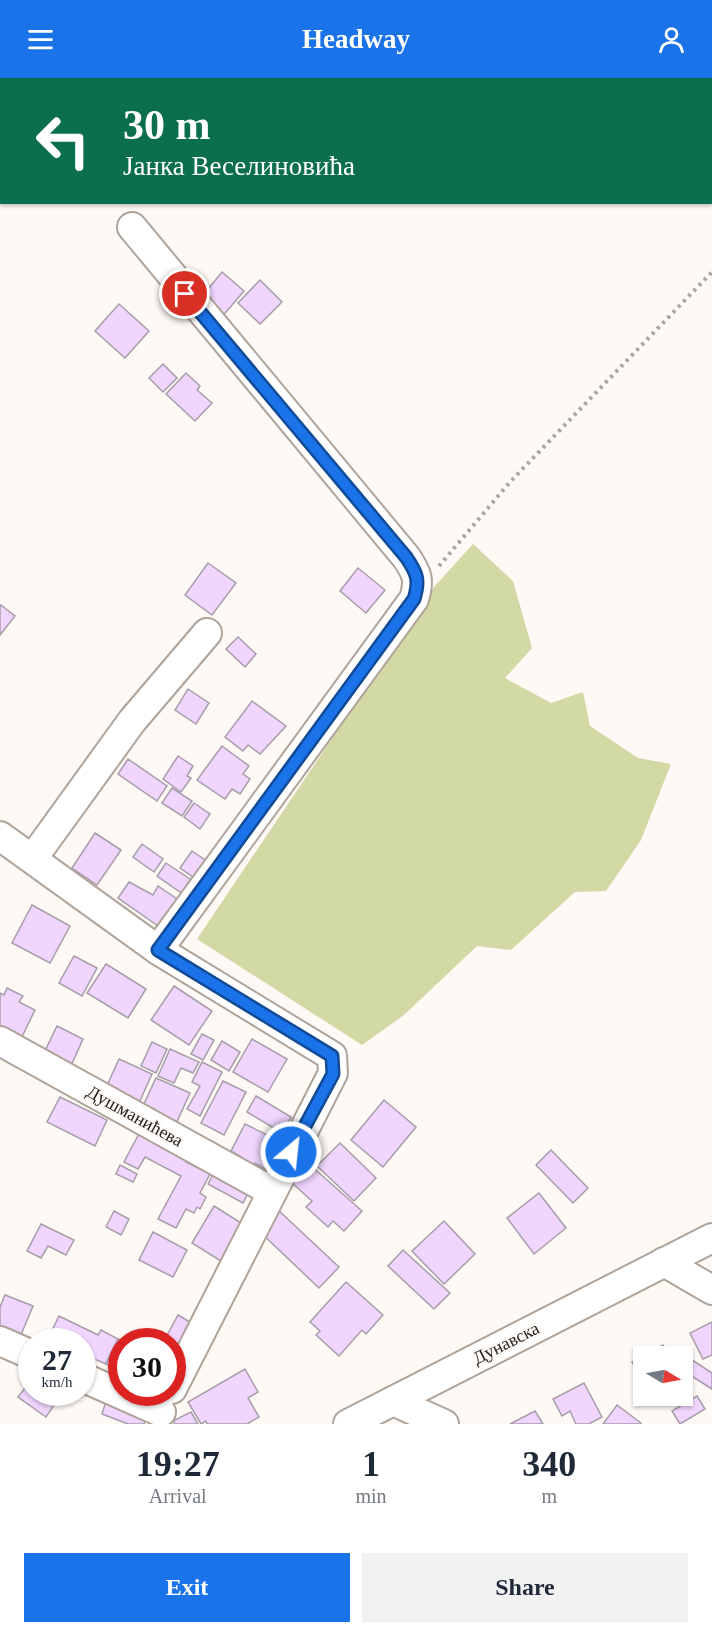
<!DOCTYPE html>
<meta charset="utf-8">
<style>
body{margin:0;font-family:Georgia,serif;background:#f2f2f3;color:#1f2937;height:100vh;display:flex;flex-direction:column;font-size:22px;white-space:nowrap}
*{box-sizing:border-box;margin:0}
p{font-size:20px;color:#747a83}
.icon{flex:none;width:33px;height:33px;fill:none;stroke:currentColor;stroke-width:2;stroke-linecap:round;stroke-linejoin:round}
.map{position:relative;height:1346px;overflow:hidden}
.details{display:flex;flex-direction:column;background:#fff;flex:1}
.details>*{flex:none}
.guide{position:absolute;left:0px;top:0px;width:712px;height:126px;box-shadow:0 2px 4px #0004;background:#0b6e4f;color:#fff;overflow:hidden}
.needle{width:39px;rotate:100deg}
.buttons{position:absolute;left:633px;top:1268px;display:grid;gap:12px}
.buttons a{display:grid;place-items:center;width:60px;height:60px;border-radius:0px;background:#fff;box-shadow:0 2px 4px #0004;font-size:30px}
.speed{position:absolute;left:18px;top:1250px;display:flex;gap:12px;font-size:30px;font-weight:700;text-align:center}
.speed>*{display:grid;place-content:center;width:78px;height:78px;border-radius:50%;background:#fff;box-shadow:0 2px 4px #0004;line-height:1}
.speed small{font-size:15px;font-weight:400}
.speed .limit{border:9px solid #d22;background:#fff;color:#111}
.pin{position:absolute;display:grid;place-items:center;width:51px;height:51px;color:#fff;margin:-26px;border:3px solid #fff;border-radius:50%;box-shadow:0 2px 6px #0007}
.me{position:absolute;width:66px;margin:-33px;rotate:28deg;stroke-linejoin:round;filter:drop-shadow(0 0 4px #0008)}
.turn{display:flex;align-items:center;gap:21px;height:126px;padding:0 24px;font-size:27px}
.turn .icon{width:78px;height:78px;stroke-width:2.5}
.turn b{display:block;font-size:42px;line-height:51px}
.eta{display:flex;justify-content:space-evenly;align-items:center;height:102px;text-align:center}
.eta b{font-size:36px;font-weight:800;line-height:42px}
.action{display:flex;gap:12px;margin-top:auto;padding:12px 24px}
.action a{flex:1;height:69px;border-radius:0px;background:#1a73e8;color:#fff;font-size:24px;font-weight:800;line-height:69px;text-align:center}
.action a+a{background:#f2f2f3;color:#1f2937}
header{display:flex;justify-content:space-between;align-items:center;height:78px;padding:0 24px;background:#1a73e8;color:#fff;font-size:27px;font-weight:800}
.map>svg:first-child{display:block}
</style>
<header><svg class="icon" aria-label="menu" viewBox="0 0 24 24"><path d="M4 6h16M4 12h16M4 18h16"/></svg>Headway<svg class="icon" aria-label="person" viewBox="0 0 24 24"><circle cx="12" cy="8" r="4"/><path d="M4 21q1-7 8-7t8 7"/></svg></header>
<div class="map">
<svg width="712" height="1346" viewBox="0 0 712 1346">
<rect width="100%" height="100%" fill="#fef9f4"/>
<polygon fill="#d2d9a5" points="473,466 513,503 532,570 505,600 551,625 583,614 590,648 638,680 671,686 641,762 606,813 575,814 511,872 477,868 404,937 362,967 197,861 434,509"/>
<g fill="#f0d5fe" stroke="#a69dab" stroke-width="1.5">
<polygon points="222,194 244,213 221,240 199,222"/>
<polygon points="260,202 282,224 260,246 238,225"/>
<polygon points="119,226 149,253 125,280 95,253"/>
<polygon points="163,286 177,300 163,314 149,300"/>
<polygon points="186,295 200,308 197,312 212,325 195,343 166,316"/>
<polygon points="208,485 236,505 212,537 185,517"/>
<polygon points="358,490 385,512 366,535 340,513"/>
<polygon points="1,527 15,538 0,557 0,529"/>
<polygon points="238,559 256,576 245,589 226,571"/>
<polygon points="188,611 209,625 196,646 175,632"/>
<polygon points="252,623 286,648 260,676 248,667 243,673 225,659"/>
<polygon points="222,668 249,688 243,696 250,701 240,716 232,711 225,721 197,702"/>
<polygon points="178,678 193,688 187,698 191,700 181,714 163,701"/>
<polygon points="128,681 167,708 157,723 118,696"/>
<polygon points="172,710 192,723 182,738 162,725"/>
<polygon points="194,725 210,736 200,751 184,739"/>
<polygon points="95,755 121,772 97,807 72,790"/>
<polygon points="142,766 163,781 154,794 133,779"/>
<polygon points="192,773 211,786 199,803 180,790"/>
<polygon points="166,785 199,807 190,821 157,798"/>
<polygon points="129,804 153,817 158,808 180,823 161,850 118,820"/>
<polygon points="32,827 70,848 50,885 12,865"/>
<polygon points="74,878 97,890 82,918 59,905"/>
<polygon points="106,886 146,911 128,940 87,915"/>
<polygon points="174,908 212,933 189,967 151,942"/>
<polygon points="7,910 23,918 19,924 35,932 18,967 0,958 0,915 4,917"/>
<polygon points="57,948 83,961 70,990 43,977"/>
<polygon points="202,956 214,962 203,982 191,976"/>
<polygon points="252,961 287,981 268,1014 233,994"/>
<polygon points="222,963 240,974 229,993 211,982"/>
<polygon points="152,964 167,971 156,995 141,988"/>
<polygon points="170,971 199,984 193,995 181,990 174,1005 158,998"/>
<polygon points="119,981 152,996 138,1027 105,1012"/>
<polygon points="202,984 222,994 200,1038 187,1031 200,1008 192,1004"/>
<polygon points="156,1000 190,1015 176,1046 142,1030"/>
<polygon points="223,1003 246,1014 224,1057 201,1045"/>
<polygon points="256,1018 291,1039 282,1055 247,1034"/>
<polygon points="60,1019 107,1042 95,1068 47,1044"/>
<polygon points="384,1022 416,1049 383,1089 351,1062"/>
<polygon points="245,1046 279,1063 265,1091 255,1085 251,1091 237,1084 240,1078 231,1073"/>
<polygon points="141,1052 189,1077 186,1084 210,1096 200,1115 206,1119 200,1131 197,1129 194,1135 186,1131 176,1150 158,1141 181,1098 145,1079 138,1091 124,1084"/>
<polygon points="340,1065 376,1100 354,1123 317,1088"/>
<polygon points="551,1072 588,1110 573,1125 536,1087"/>
<polygon points="309,1086 362,1133 344,1153 333,1143 328,1149 306,1129 312,1123 292,1105"/>
<polygon points="120,1087 137,1096 133,1104 116,1096"/>
<polygon points="216,1091 251,1110 243,1125 208,1106"/>
<polygon points="539,1115 566,1150 534,1176 507,1140"/>
<polygon points="214,1128 246,1148 224,1185 192,1165"/>
<polygon points="277,1131 339,1189 319,1210 258,1152"/>
<polygon points="114,1133 129,1141 121,1157 106,1149"/>
<polygon points="444,1143 475,1176 444,1206 412,1173"/>
<polygon points="41,1146 74,1162 66,1177 48,1168 41,1180 27,1173"/>
<polygon points="153,1154 187,1172 173,1199 139,1182"/>
<polygon points="403,1172 450,1215 434,1231 388,1188"/>
<polygon points="346,1204 383,1237 366,1256 362,1252 339,1278 316,1257 320,1253 310,1244"/>
<polygon points="5,1217 33,1228 20,1259 0,1250 0,1229"/>
<polygon points="178,1237 195,1247 172,1289 172,1263 164,1263"/>
<polygon points="59,1238 98,1257 101,1252 118,1261 106,1286 82,1276 82,1263 47,1263"/>
<polygon points="712,1244 712,1277 703,1281 690,1255"/>
<polygon points="118,1261 123,1263 122,1303 117,1301 121,1293 106,1286"/>
<polygon points="663,1267 669,1278 644,1278 644,1306 632,1284"/>
<polygon points="689,1280 712,1295 712,1311 682,1292"/>
<polygon points="245,1291 258,1314 248,1320 259,1339 247,1346 207,1346 206,1343 201,1346 188,1324"/>
<polygon points="32,1301 32,1314 63,1314 46,1339 18,1319"/>
<polygon points="584,1305 602,1339 589,1346 576,1346 570,1333 562,1338 553,1321"/>
<polygon points="697,1318 705,1331 680,1346 672,1333"/>
<polygon points="107,1320 148,1335 144,1346 128,1346 102,1336"/>
<polygon points="617,1327 641,1345 640,1346 603,1346"/>
<polygon points="535,1333 543,1346 510,1346"/>
<polygon points="191,1334 198,1346 175,1346 173,1343"/>
</g>
<g fill="none" stroke-linecap="round" stroke-linejoin="round">
<defs>
<g id="minor">
<path d="M 132,149 L 406,479 C 417,495 420,502 414,521 L 158,872"/>
<polyline points="0,758 158,872 332,978 333,995 172,1311"/>
<polyline points="33,780 132,643 207,555"/>
<polyline points="0,963 271,1113"/>
<polyline points="664,1184 712,1212"/>
<polyline points="0,1263 32,1277"/>
<polyline points="82,1299 161,1334"/>
<polyline points="393,1323 444,1346"/>
<polyline points="348,1346 712,1160"/>
</g>
</defs>
<use href="#minor" stroke="#b0a399" stroke-width="32"/>
<g stroke="#a9a49f" stroke-width="4" stroke-dasharray="3 4.5" stroke-linecap="butt">
<polyline points="600,0 601,2"/>
<polyline points="711,117 712,117"/>
<polyline points="439,488 510,404 712,194"/>
</g>
<use href="#minor" stroke="#fff" stroke-width="28"/>
</g>
<g fill="none" stroke-linecap="round" stroke-linejoin="round">
<defs>
<path id="route" d="M 185,216 L 406,479 C 417,495 420,502 414,521 L 158,872 L 332,978 L 333,996 L 291,1074"/>
</defs>
<use href="#route" stroke="#114b97" stroke-width="15"/>
<use href="#route" stroke="#1a73e8" stroke-width="10"/>
</g>
<g text-anchor="middle" dominant-baseline="central" stroke-width="4.5" stroke-linejoin="round" paint-order="stroke">
<g font-size="18" fill="#25201c" stroke="#fef9f4">
<text transform="translate(135 1038) rotate(29)">Душманићева</text>
<text transform="translate(506 1265) rotate(-27)">Дунавска</text>
</g>
</g>
</svg>
<div class="buttons">
<a><svg class="needle" viewBox="-14 -14 28 28"><path d="M0-13l5 13h-10z" fill="#e53935"/><path d="M0 13l5-13h-10z" fill="#747a83"/></svg></a>
</div>
<div class="speed"><div>27<small>km/h</small></div><div class="limit">30</div></div>
<div class="pin" style="left:185px;top:216px;background:#d93025"><svg class="icon" aria-label="arrive" viewBox="0 0 24 24"><path d="M6 21V4h12l-3 4 3 4H6"/></svg></div>
<svg class="me" style="left:291px;top:1074px" viewBox="-20 -20 40 40"><circle r="17" fill="#1a73e8" stroke="#fff" stroke-width="3"/><path d="M0-11L8 9 0 5-8 9z" fill="#fff"/></svg>
<div class="guide">
<div class="turn"><svg class="icon" aria-label="left" viewBox="0 0 24 24"><path d="M17 20v-9H6M10 6l-5 5 5 5"/></svg><div><b>30 m</b>Јанка Веселиновића</div></div>
</div>
</div>
<section class="details">
<div class="eta">
<div><b>19:27</b><p>Arrival</p></div>
<div><b>1</b><p>min</p></div>
<div><b>340</b><p>m</p></div>
</div>
<div class="action"><a>Exit</a><a>Share</a></div>
</section>
